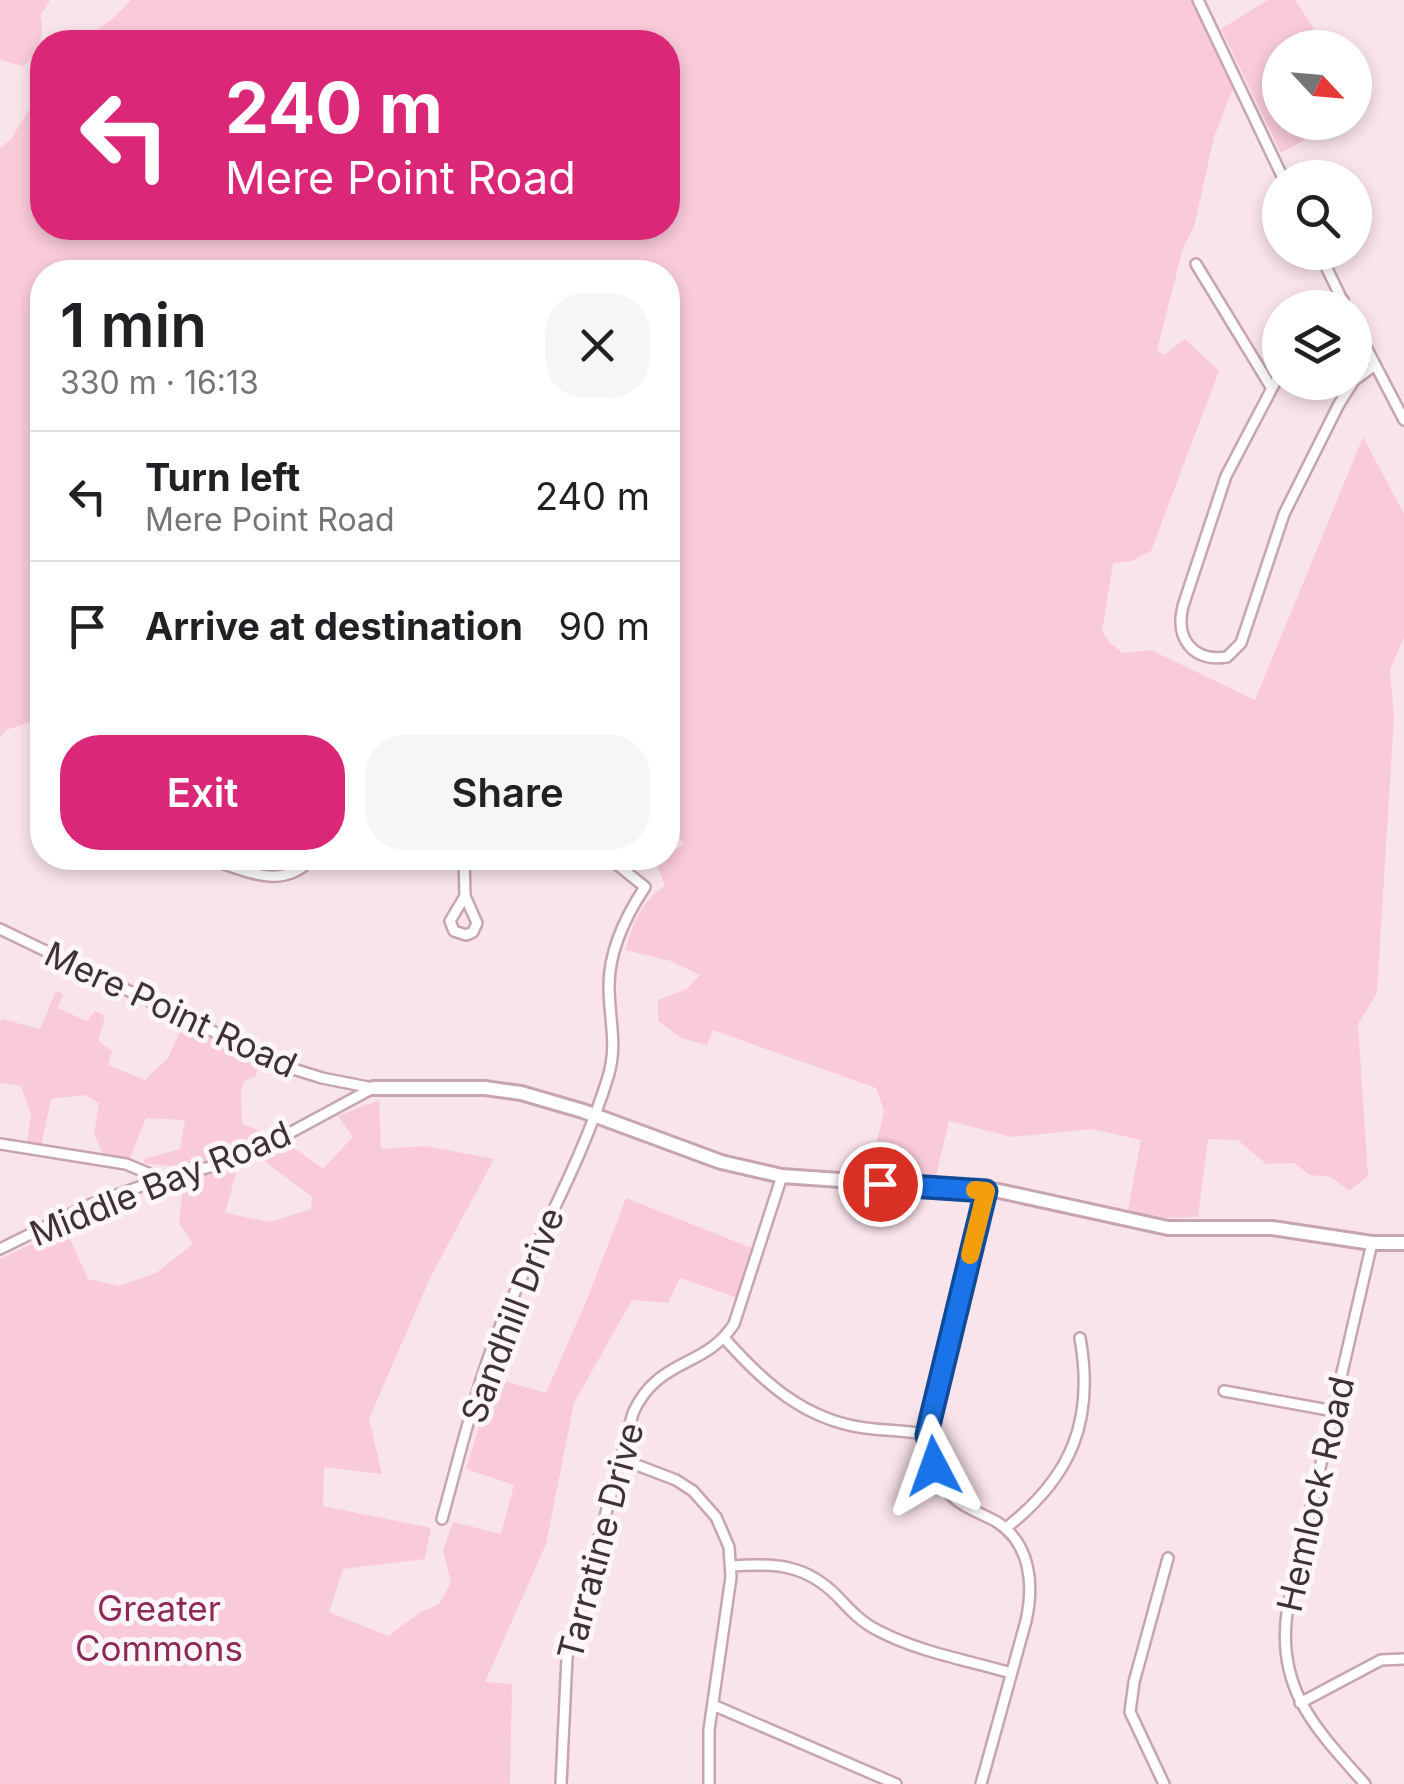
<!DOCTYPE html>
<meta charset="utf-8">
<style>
body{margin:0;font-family:Inter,sans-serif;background:#f6f6f6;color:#202124;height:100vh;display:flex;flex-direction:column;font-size:38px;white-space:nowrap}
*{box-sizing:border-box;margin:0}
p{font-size:32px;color:#757577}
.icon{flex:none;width:55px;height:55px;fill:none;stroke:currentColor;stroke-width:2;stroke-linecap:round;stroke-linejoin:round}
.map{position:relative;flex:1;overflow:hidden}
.panel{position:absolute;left:30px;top:260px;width:650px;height:610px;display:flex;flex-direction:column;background:#fff;border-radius:40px;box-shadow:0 5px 15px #0003}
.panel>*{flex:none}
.hud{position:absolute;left:30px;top:30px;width:650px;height:210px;border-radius:40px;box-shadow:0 5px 15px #0003;background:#db2777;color:#fff;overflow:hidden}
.needle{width:65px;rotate:116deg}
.controls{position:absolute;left:1262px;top:30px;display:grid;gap:20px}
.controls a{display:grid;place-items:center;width:110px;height:110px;border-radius:50%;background:#fff;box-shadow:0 5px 15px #0003;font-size:50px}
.pin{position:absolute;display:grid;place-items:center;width:85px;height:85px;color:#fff;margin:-42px;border:5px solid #fff;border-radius:50%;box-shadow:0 2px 10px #0007}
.me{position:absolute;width:110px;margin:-55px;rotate:356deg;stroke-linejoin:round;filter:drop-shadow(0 0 8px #0008)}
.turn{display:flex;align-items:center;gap:35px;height:210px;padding:0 30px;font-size:45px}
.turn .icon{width:130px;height:130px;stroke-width:2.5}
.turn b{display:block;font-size:70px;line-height:85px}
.round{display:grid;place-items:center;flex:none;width:105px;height:105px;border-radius:40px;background:#f6f6f6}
.summary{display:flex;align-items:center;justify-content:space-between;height:170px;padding:0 30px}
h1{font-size:60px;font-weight:600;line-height:75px}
.cta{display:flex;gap:20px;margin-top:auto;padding:20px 30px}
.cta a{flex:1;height:115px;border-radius:40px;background:#db2777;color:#fff;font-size:40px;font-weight:600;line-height:115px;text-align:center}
.cta a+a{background:#f6f6f6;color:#202124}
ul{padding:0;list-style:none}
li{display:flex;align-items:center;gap:30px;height:130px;padding:0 30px;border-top:2px solid #e0e0e0}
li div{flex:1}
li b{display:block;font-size:38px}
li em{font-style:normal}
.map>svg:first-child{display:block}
</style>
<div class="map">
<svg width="1404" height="1784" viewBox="0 0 1404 1784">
<rect width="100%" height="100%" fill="#fae4eb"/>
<g fill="#f9cad9">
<path d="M 0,0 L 50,0 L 40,16 C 45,34 40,55 23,66 L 0,60 Z"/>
<path d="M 131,0 L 1191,0 L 1235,83 L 1214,137 L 1194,227 L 1183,248 L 1157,350 L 1164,355 L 1185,339 L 1219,371 L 1151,551 L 1131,561 L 1113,563 L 1102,631 L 1110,643 L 1123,653 L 1151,650 L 1255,700 L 1363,437 L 1404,514 L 1404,637 L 1390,670 L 1394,717 L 1377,993 L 1358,1024 L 1368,1176 L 1349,1191 L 1331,1177 L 1310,1175 L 1294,1163 L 1266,1164 L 1238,1140 L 1208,1139 L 1198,1217 L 1155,1218 L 1128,1210 L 1141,1140 L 1092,1129 L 1012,1137 L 949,1121 L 936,1176 L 869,1176 L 884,1111 L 876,1088 L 713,1030 L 707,1045 L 681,1038 L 658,1021 L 658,1000 L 687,989 L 700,975 L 671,961 L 626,950 C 632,924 642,900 665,886 L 655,860 L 668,858 L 668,854 L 684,844 L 668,823 L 668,272 L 42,272 L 42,730 L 30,722 L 6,730 L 0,738 L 0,148 L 11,139 L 42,89 L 42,228 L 668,228 L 668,42 L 78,42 L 114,18 Z"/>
<polygon points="1268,0 1295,0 1326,47 1280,48 1280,122 1335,123 1281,153 1221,29"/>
<path d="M 56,991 L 64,994 L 57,1008 L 87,1021 L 95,1011 L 105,1016 L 98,1041 L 112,1051 L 108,1065 L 145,1080 L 168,1058 L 183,1025 L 261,1063 L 255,1077 L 245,1080 L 241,1091 L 242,1124 L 263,1132 L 262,1138 C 218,1162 194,1171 144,1163 L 144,1159 L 180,1149 L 185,1120 L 146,1118 L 130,1158 L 103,1154 L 94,1133 L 99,1103 L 85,1095 L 51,1099 L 41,1146 L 27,1143 L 31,1115 L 21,1086 L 0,1083 L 0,1022 L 2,1019 L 40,1029 Z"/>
<polygon points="379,1100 381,1149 425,1146 494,1159 430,1278 369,1419 382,1474 324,1467 323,1506 431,1528 425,1559 343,1569 329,1612 388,1636 421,1612 439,1604 451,1583 443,1550 453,1522 501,1534 514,1485 466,1469 494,1378 546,1393 588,1297 626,1198 754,1249 738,1298 680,1278 668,1303 632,1300 574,1403 546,1544 485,1682 512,1684 510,1784 0,1784 0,1259 65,1228 88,1279 119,1286 156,1273 193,1244 179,1223 184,1180 231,1166 236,1173 225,1213 270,1222 311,1209 312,1197 259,1157 287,1143 323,1169 353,1137 338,1116"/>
</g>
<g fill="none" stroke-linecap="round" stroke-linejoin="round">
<defs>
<g id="street">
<polyline points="1198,0 1283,178"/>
<polyline points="1319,252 1346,308"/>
<polyline points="1196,264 1271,387"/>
<polyline points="1325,308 1343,300"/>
<polyline points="1355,326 1404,420"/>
<path d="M 1280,373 L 1226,476 L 1183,606 C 1175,638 1192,662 1227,657 L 1241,643 L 1284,514 L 1339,404 L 1353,382"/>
<polyline points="1355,380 1375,365"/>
<path d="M 204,858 C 241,867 281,894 312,858"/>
<polyline points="464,858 465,896"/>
<polygon points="465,896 477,923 473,932 466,935 454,931 450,921"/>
<polyline points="0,929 287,1067 322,1078 373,1088"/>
<polyline points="0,1144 126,1164 162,1179"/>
<polyline points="0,1249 89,1205 147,1184 232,1161 260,1149 373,1088"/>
<path d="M 725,1339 C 764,1383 805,1420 865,1428 C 886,1431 907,1430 927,1435"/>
<polyline points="1224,1391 1334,1411"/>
<polyline points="621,1459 676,1480 693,1491 716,1517 729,1547 731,1577 709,1730 709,1784"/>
<path d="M 442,1519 C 460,1454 476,1385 502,1322 C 536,1240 582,1162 608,1077 C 618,1045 609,1019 609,986 C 609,950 625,917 645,887 L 609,858"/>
<path d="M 1006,1528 C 1071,1477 1095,1421 1080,1338"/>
<path d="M 732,1566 C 775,1563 806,1564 838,1597 C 850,1610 862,1623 879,1631 C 919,1652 967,1660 1011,1673"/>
<polyline points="1300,1703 1381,1660 1404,1659"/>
<polyline points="713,1705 896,1784"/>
<path d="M 561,1784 L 567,1657 L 633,1413 C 658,1357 705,1369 734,1324 L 782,1176"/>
<path d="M 981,1784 L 1026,1621 C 1034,1585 1031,1544 997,1522 C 983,1514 967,1509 955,1499 C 937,1483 930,1458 927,1435 L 986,1191"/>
<polyline points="1164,1784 1130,1712 1134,1682 1168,1558"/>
<path d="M 1365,1784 C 1315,1728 1274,1687 1288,1606 L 1372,1243"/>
</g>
<polyline id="secondary" points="373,1088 485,1088 521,1093 583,1111 721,1162 782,1176 999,1191 1168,1228 1272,1228 1372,1243 1404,1243"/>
</defs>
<use href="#street" stroke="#c7a5b0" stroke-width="14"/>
<use href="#secondary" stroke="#c7a5b0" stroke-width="18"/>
<use href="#street" stroke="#fff" stroke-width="9"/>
<use href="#secondary" stroke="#fff" stroke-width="12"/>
</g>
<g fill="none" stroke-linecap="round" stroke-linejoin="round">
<defs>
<polyline id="route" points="880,1184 986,1191 930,1421 927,1435 934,1466"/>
</defs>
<use href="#route" stroke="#114b97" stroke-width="25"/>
<use href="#route" stroke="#1a73e8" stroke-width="18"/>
<polyline stroke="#f59e0b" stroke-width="18" points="970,1255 986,1191 975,1190"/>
</g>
<g text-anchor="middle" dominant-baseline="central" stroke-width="10" stroke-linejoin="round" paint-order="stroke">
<g font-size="35" fill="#3f3135" stroke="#fdf6f8">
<text transform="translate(171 1009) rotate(25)">Mere Point Road</text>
<text transform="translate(160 1183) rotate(-22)">Middle Bay Road</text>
<text transform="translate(512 1315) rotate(-69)">Sandhill Drive</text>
<text transform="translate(1315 1494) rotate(-77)">Hemlock Road</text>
<text transform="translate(600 1541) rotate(-75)">Tarratine Drive</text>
</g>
<g font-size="35" fill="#8c2956" stroke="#fdf6f8">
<text x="159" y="1608">Greater<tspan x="159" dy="40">Commons</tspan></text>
</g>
</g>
</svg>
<div class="controls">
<a><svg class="needle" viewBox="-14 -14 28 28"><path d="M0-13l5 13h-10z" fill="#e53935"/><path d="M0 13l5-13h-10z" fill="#757577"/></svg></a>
<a><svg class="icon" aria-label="search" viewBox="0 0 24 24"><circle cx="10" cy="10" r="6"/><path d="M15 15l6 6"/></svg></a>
<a><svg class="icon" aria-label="layers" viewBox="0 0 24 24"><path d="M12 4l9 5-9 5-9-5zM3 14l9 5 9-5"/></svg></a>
</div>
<div class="pin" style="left:880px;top:1184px;background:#d93025"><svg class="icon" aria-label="arrive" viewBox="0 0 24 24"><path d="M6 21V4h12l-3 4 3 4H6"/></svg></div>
<svg class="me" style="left:934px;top:1466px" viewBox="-20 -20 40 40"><path d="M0-17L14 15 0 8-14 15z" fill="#1a73e8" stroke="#fff" stroke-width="4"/></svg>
<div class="hud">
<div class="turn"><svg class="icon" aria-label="left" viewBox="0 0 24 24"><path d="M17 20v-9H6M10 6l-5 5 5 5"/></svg><div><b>240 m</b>Mere Point Road</div></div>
</div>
<section class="panel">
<div class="summary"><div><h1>1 min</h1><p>330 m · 16:13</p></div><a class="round"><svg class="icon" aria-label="close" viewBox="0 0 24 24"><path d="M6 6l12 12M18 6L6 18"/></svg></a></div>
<ul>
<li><svg class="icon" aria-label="left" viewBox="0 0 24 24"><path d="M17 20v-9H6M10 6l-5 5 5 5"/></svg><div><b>Turn left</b><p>Mere Point Road</p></div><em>240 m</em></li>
<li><svg class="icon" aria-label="arrive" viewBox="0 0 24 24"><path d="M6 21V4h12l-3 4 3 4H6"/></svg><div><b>Arrive at destination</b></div><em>90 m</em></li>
</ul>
<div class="cta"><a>Exit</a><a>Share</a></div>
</section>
</div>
